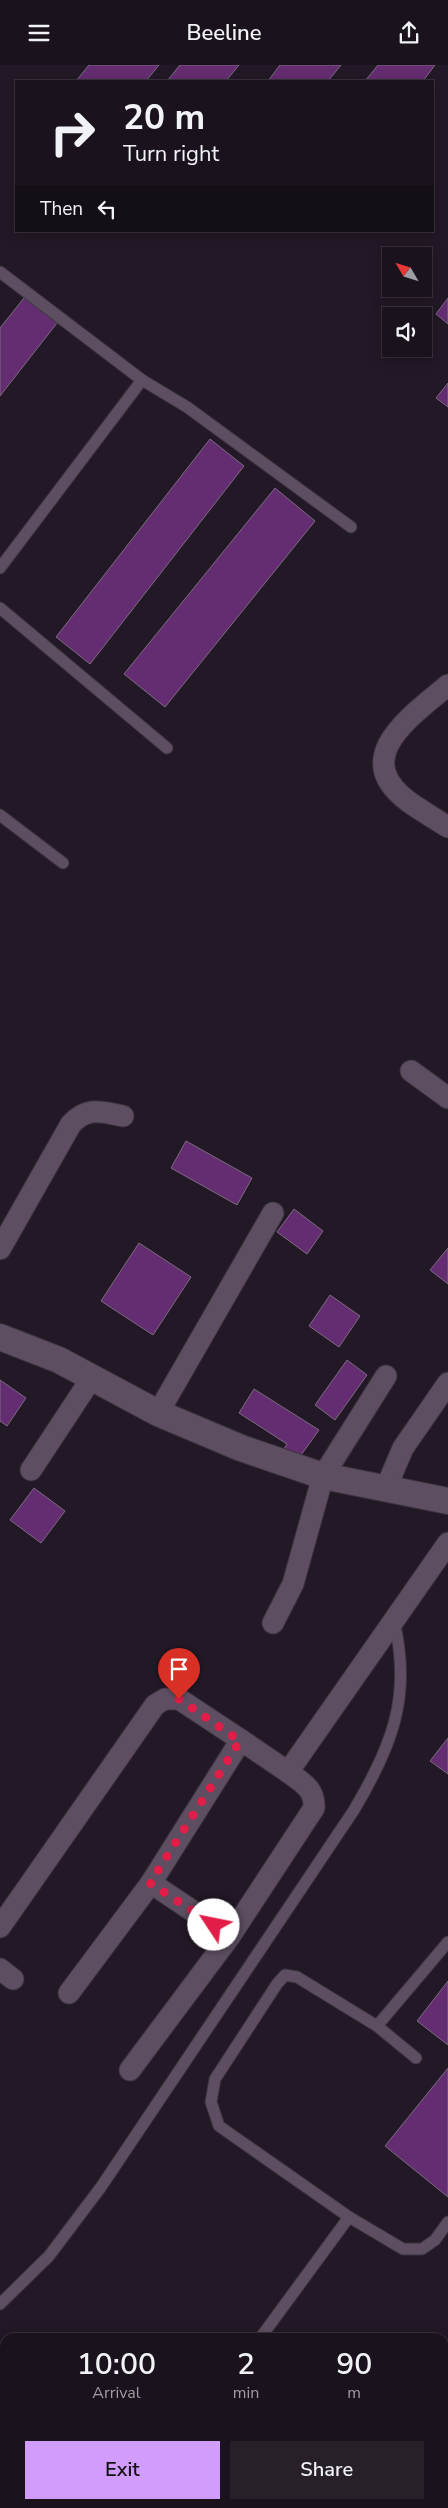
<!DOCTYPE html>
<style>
body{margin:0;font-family:"Nunito Sans",sans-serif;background:#272029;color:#f1f3f6;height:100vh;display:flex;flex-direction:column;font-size:19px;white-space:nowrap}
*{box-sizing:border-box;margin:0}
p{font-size:16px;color:#9f9ea3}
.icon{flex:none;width:28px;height:28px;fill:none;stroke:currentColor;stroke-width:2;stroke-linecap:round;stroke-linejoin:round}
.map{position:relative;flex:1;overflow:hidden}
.sheet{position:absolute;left:0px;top:2268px;width:449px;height:176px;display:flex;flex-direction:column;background:#1a121c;border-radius:15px 15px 0 0;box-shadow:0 2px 12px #0003,0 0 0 1px #38323b}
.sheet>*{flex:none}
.hud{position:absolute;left:15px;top:15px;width:419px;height:152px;border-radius:0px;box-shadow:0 2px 12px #0003,0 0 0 1px #38323b;background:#1a121c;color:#f1f3f6;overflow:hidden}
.needle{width:32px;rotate:308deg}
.controls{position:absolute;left:382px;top:182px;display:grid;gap:10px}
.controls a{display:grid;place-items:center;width:50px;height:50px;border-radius:0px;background:#1a121c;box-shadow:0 2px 12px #0003,0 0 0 1px #38323b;font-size:25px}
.pin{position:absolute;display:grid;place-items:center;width:42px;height:42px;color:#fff;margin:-51px -21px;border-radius:50% 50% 50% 0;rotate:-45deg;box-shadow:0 0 5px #0007}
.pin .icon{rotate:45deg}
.me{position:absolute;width:55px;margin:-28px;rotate:304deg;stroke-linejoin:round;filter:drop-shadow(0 0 4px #0008)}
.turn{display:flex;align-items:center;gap:18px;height:105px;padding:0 25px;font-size:22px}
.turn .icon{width:65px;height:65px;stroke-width:2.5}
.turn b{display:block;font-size:35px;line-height:42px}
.then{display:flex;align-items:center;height:48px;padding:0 25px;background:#0003;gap:10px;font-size:19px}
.eta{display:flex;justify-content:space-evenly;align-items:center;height:85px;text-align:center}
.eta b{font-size:30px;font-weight:600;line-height:35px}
.primary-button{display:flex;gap:10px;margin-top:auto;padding:10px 25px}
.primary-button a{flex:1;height:58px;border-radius:0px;background:#d29cfd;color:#111;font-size:20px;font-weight:600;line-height:58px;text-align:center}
.primary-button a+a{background:#272029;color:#f1f3f6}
header{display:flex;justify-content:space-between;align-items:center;height:65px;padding:0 25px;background:#1a121c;font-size:22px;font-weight:600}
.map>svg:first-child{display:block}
</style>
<header><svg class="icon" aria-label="menu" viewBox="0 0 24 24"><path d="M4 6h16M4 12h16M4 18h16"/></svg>Beeline<svg class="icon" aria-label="share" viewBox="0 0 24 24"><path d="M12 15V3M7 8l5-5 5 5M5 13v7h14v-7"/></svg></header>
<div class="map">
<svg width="448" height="2443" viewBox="0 0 448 2443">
<rect width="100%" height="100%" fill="#231826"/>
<g fill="#642d71" stroke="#7b6c7e">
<polygon points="89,0 159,0 146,16 76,16"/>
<polygon points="180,0 239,0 226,16 167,16"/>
<polygon points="280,0 341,0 328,16 268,16"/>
<polygon points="378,0 435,0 423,16 365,16"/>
<polygon points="24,233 57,258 0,331 0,263"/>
<polygon points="448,233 448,259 436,249"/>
<polygon points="448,318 448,342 436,333"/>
<polygon points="210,374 244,401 90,599 56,572"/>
<polygon points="275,423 315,456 165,642 124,609"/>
<polygon points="186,1076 252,1113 237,1140 171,1103"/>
<polygon points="294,1144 323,1166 307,1189 277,1167"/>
<polygon points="139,1178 191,1212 153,1270 101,1236"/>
<polygon points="448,1183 448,1219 430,1205"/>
<polygon points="330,1230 360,1251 339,1282 309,1261"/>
<polygon points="347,1295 367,1310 335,1355 315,1340"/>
<polygon points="0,1315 26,1333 7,1361 0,1356"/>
<polygon points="254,1324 319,1365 296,1397 282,1387 287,1379 239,1348"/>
<polygon points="34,1423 65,1446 41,1478 10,1455"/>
<polygon points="448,1673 448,1709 430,1696"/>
<polygon points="448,1916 448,1980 417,1956"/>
<polygon points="448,2003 448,2132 385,2081"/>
<polygon points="14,2439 117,2439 113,2443 11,2443"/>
</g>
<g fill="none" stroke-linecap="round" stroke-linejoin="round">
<defs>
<g id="service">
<polyline points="0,207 142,315"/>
<polyline points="0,503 142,315 187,342 351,462"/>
<polyline points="0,543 167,683"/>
<polyline points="0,750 63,798"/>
<polyline points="377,1961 448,1877"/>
<polyline points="416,1993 377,1961 297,1912 285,1910 277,1919 215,2014 211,2037 219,2061 349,2152 403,2184 422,2184 435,2175 448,2157"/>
<path d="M 0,2239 L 49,2191 L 101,2122 L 354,1745 C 392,1681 412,1631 394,1556"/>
<polyline points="261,2272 349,2152"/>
</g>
<g id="minor">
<path d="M 448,620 C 412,651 348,692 409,737 C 422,746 435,754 448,762"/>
<polyline points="411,1006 448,1033"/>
<path d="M 0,1184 L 71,1059 C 88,1041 101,1047 123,1051"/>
<polyline points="158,1348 273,1148"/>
<polyline points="31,1405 93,1311"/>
<polyline points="386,1423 403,1383 448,1318"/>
<polyline points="273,1558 293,1519 323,1411 386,1311"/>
<polyline points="151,1818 230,1871"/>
<polyline points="0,1862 155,1640 165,1634 179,1634 241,1675"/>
<polyline points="0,1904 13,1914"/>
<polyline points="69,1928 151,1818 241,1675 288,1707 448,1478"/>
<path d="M 130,2005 L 230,1871 L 314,1743 C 315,1724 303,1718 288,1707"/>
</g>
<polyline id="tertiary" points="0,1272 59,1295 158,1348 241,1383 323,1411 448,1436"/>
</defs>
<use href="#service" stroke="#3b333e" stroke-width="13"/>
<use href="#minor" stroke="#3b333e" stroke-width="23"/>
<use href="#tertiary" stroke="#3b333e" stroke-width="28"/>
<use href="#service" stroke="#5d4f61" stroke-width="11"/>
<use href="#minor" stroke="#5d4f61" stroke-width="21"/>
<use href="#tertiary" stroke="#5d4f61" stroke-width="26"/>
</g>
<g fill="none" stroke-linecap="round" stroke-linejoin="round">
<polyline stroke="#e11d48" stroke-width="9" stroke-dasharray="0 16.2" points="179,1634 240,1676 150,1818 214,1860"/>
</g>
</svg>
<div class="controls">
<a><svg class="needle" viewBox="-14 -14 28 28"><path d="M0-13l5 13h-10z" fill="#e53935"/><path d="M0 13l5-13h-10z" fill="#9f9ea3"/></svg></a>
<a><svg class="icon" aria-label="sound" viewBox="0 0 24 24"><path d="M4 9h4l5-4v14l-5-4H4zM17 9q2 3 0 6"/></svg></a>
</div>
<div class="pin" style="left:179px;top:1634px;background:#d93025"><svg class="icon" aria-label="arrive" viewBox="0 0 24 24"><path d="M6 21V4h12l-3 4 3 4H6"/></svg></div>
<svg class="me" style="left:214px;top:1860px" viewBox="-20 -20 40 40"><circle r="19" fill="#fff"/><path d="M0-13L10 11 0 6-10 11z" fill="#e11d48"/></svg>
<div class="hud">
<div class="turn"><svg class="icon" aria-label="right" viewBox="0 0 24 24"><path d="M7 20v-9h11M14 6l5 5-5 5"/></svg><div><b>20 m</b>Turn right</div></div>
<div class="then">Then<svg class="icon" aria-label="left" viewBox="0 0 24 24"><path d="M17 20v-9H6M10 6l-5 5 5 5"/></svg></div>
</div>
<section class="sheet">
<div class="eta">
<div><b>10:00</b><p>Arrival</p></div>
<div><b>2</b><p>min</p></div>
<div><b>90</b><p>m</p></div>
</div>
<div class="primary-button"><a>Exit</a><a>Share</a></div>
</section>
</div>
